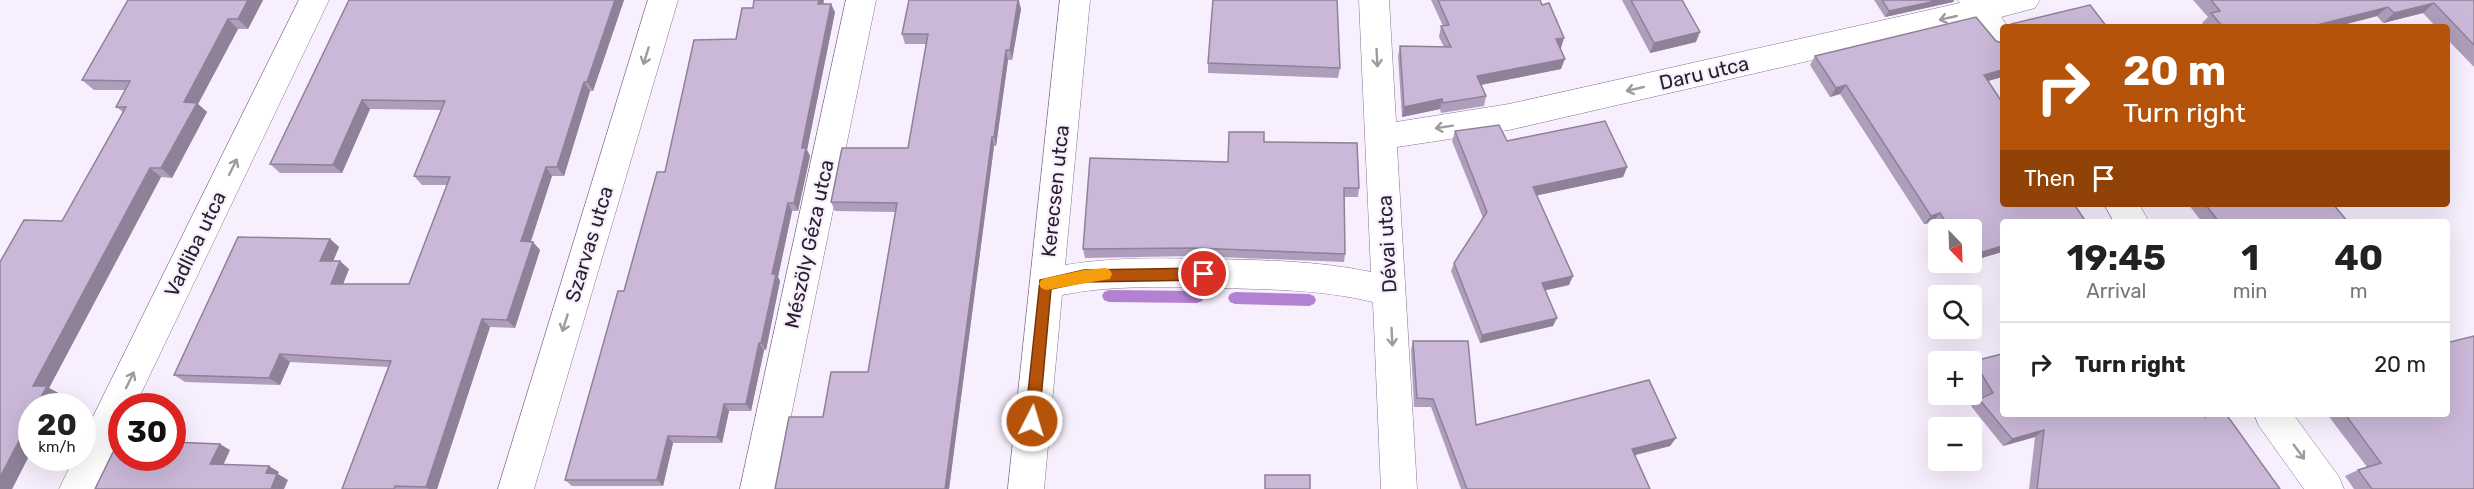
<!DOCTYPE html>
<meta charset="utf-8">
<style>
body{margin:0;font-family:Rubik,sans-serif;background:#f2f2f2;color:#222;height:100vh;display:flex;flex-direction:column;font-size:22px;white-space:nowrap}
*{box-sizing:border-box;margin:0}
p{font-size:20px;color:#767676}
.icon{flex:none;width:33px;height:33px;fill:none;stroke:currentColor;stroke-width:2;stroke-linecap:round;stroke-linejoin:round}
.map{position:relative;flex:1;overflow:hidden}
.details{position:absolute;left:2000px;top:219px;width:450px;height:198px;display:flex;flex-direction:column;background:#fff;border-radius:6px;box-shadow:0 6px 24px #0002}
.details>*{flex:none}
.hud{position:absolute;left:2000px;top:24px;width:450px;height:183px;border-radius:6px;box-shadow:0 6px 24px #0002;background:#b45309;color:#fff;overflow:hidden}
.needle{width:39px;rotate:157deg}
.tools{position:absolute;left:1928px;top:219px;display:grid;gap:12px}
.tools a{display:grid;place-items:center;width:54px;height:54px;border-radius:6px;background:#fff;box-shadow:0 6px 24px #0002;font-size:30px}
.speed{position:absolute;left:18px;top:393px;display:flex;gap:12px;font-size:30px;font-weight:700;text-align:center}
.speed>*{display:grid;place-content:center;width:78px;height:78px;border-radius:50%;background:#fff;box-shadow:0 6px 24px #0002;line-height:1}
.speed small{font-size:15px;font-weight:400}
.speed .limit{border:9px solid #d22;background:#fff;color:#111}
.pin{position:absolute;display:grid;place-items:center;width:51px;height:51px;color:#fff;margin:-26px;border:3px solid #fff;border-radius:50%;box-shadow:0 2px 6px #0007}
.me{position:absolute;width:66px;margin:-33px;rotate:5deg;stroke-linejoin:round;filter:drop-shadow(0 0 4px #0008)}
.turn{display:flex;align-items:center;gap:21px;height:126px;padding:0 24px;font-size:27px}
.turn .icon{width:78px;height:78px;stroke-width:2.5}
.turn b{display:block;font-size:42px;line-height:51px}
.then{display:flex;align-items:center;height:57px;padding:0 24px;background:#0003;gap:12px;font-size:22px}
.eta{display:flex;justify-content:space-evenly;align-items:center;height:102px;text-align:center}
.eta b{font-size:36px;font-weight:700;line-height:42px}
ul{padding:0;list-style:none}
li{display:flex;align-items:center;gap:18px;height:84px;padding:0 24px;border-top:2px solid #e0e0e0}
li div{flex:1}
li b{display:block;font-size:22px}
li em{font-style:normal}
.map>svg:first-child{display:block}
</style>
<div class="map">
<svg width="2474" height="489" viewBox="0 0 2474 489">
<rect width="100%" height="100%" fill="#f7effd"/>
<g fill="none" stroke-linecap="round" stroke-linejoin="round">
<g fill="#b281d2" fill-rule="evenodd">
<polygon points="1109,290 1197,291 1202,293 1204,297 1202,301 1197,303 1109,302 1104,300 1102,296 1104,292"/>
<polygon points="1235,292 1309,294 1314,296 1316,300 1314,304 1309,306 1235,304 1230,302 1228,298 1230,294"/>
</g>
<defs>
<g id="minor">
<polygon points="299,0 329,0 135,406 122,406 122,435 96,489 59,489 74,458 82,458 82,439"/>
<polygon points="648,0 678,0 534,489 498,489"/>
<polygon points="846,0 876,0 776,489 740,489"/>
<path d="M 1060,0 L 1090,0 L 1065,265 C 1114,257 1163,258 1211,259 C 1265,260 1319,261 1371,272 L 1359,0 L 1389,0 L 1396,122 L 1509,104 L 1960,3 L 1958,0 L 2040,0 L 2035,8 L 2001,17 L 2008,27 L 2002,27 L 2002,53 L 1991,49 L 1973,23 L 1509,130 L 1397,147 L 1417,489 L 1381,489 L 1373,302 C 1319,289 1263,289 1208,288 C 1160,287 1110,285 1062,295 L 1044,489 L 1008,489 Z"/>
<polygon points="2104,204 2139,204 2149,222 2114,222"/>
<polygon points="2254,414 2293,414 2339,477 2344,489 2304,489 2259,426"/>
</g>
</defs>
<use href="#minor" stroke="#857492" stroke-width="1"/>
<use href="#minor" fill="#fff" fill-rule="evenodd"/>
</g>
<g fill="#af9ebb">
<polygon points="128,0 263,0 248,29 238,29 198,104 207,112 172,178 161,177 49,388 60,394 54,406 32,406 32,450 12,489 62,221 123,112 116,107 125,90 94,90 82,80"/>
<polygon points="349,0 624,0 593,91 590,91 564,176 552,176 531,241 540,250 515,328 490,327 437,489 342,489 388,367 290,362 280,385 185,382 174,375 330,239 339,247 333,261 349,269 343,284 409,284 447,185 422,185 414,176 441,110 370,109 342,173 280,173 270,164"/>
<polygon points="1019,0 1021,9 1012,60 1008,60 996,146 994,146 949,489 823,417 868,372 895,212 835,211 831,202 908,148 926,44 905,44 902,34"/>
<polygon points="1431,0 1540,0 1561,48 1560,48 1561,69 1481,85 1486,96 1484,106 1441,113 1440,109 1402,117 1398,56 1400,46 1444,47 1439,37 1441,26 1443,26"/>
<polygon points="1622,0 1682,0 1696,42 1650,53"/>
<polygon points="1874,0 1954,0 1953,2 1885,17"/>
<polygon points="2193,0 2474,0 2474,67 2446,38 2446,27 2436,27 2423,13 2383,23 2377,16 2335,27 2205,27 2202,23 2208,17"/>
<polygon points="824,4 835,12 807,150 810,156 798,211 792,211 778,277 780,281 766,350 764,350 751,411 729,411 722,443 673,443 663,486 572,486 565,480 624,291 665,172 753,8"/>
<polygon points="1996,41 2002,43 2002,77 1988,81 2002,222 2002,252 1971,261 1971,230 1938,230 1933,222 1924,224 1840,94 1830,97 1810,65 1815,56"/>
<polygon points="1208,63 1340,68 1338,78 1208,73"/>
<polygon points="1455,131 1507,141 1627,167 1623,177 1536,195 1569,285 1545,290 1553,326 1480,343 1451,271 1454,263 1483,218 1452,141"/>
<polygon points="1264,142 1359,188 1358,197 1344,197 1345,254 1344,262 1193,256 1085,258 1083,249 1228,162"/>
<polygon points="2188,204 2333,204 2348,222 2202,222"/>
<polygon points="1413,341 1476,425 1676,438 1670,446 1635,455 1650,489 1461,489 1431,407 1414,407 1411,350"/>
<polygon points="1974,361 2205,417 2280,489 2029,489 2035,437 2003,446 1971,406 1979,399 1983,397 1971,377 1971,364"/>
<polygon points="2327,414 2446,414 2474,489 2354,489 2345,476 2358,470 2367,467"/>
</g>
<g fill="#8e8198">
<polygon points="248,0 263,0 248,29 238,19"/>
<polygon points="615,0 624,0 593,91 587,82"/>
<polygon points="819,0 824,0 822,12 818,4"/>
<polygon points="1018,0 1021,9 1012,60 1010,50"/>
<polygon points="1940,0 1954,0 1953,2 1885,17 1889,11"/>
<polygon points="2434,3 2423,13 2383,23 2394,13"/>
<polygon points="831,4 835,12 807,150 810,156 798,211 794,203 802,146"/>
<polygon points="2388,7 2377,16 2335,27 2312,27 2313,26"/>
<polygon points="228,19 238,29 198,104 207,112 172,178 161,168 184,102"/>
<polygon points="1700,32 1696,42 1650,53 1654,43"/>
<polygon points="1564,38 1561,48 1552,50 1556,39"/>
<polygon points="1006,50 1008,60 996,146 994,137"/>
<polygon points="1565,59 1561,69 1475,86 1477,76"/>
<polygon points="2002,70 2002,77 1977,84 1984,75"/>
<polygon points="584,82 590,91 564,176 557,167"/>
<polygon points="1846,85 1840,94 1830,97 1836,88"/>
<polygon points="1442,99 1440,109 1402,117 1404,107"/>
<polygon points="362,100 370,109 342,173 333,165"/>
<polygon points="992,137 994,146 949,489 945,489"/>
<polygon points="546,167 552,176 528,250 521,241"/>
<polygon points="1627,167 1623,177 1530,197 1533,187"/>
<polygon points="150,168 161,177 49,388 60,394 54,406 36,406 33,386"/>
<polygon points="788,203 792,211 778,277 780,281 766,350 761,343 772,274"/>
<polygon points="1940,213 1933,222 1924,224 1931,216"/>
<polygon points="330,239 339,247 330,269 320,261"/>
<polygon points="533,242 540,250 515,328 507,320"/>
<polygon points="2002,246 2002,252 1971,261 1971,259 1976,254"/>
<polygon points="340,261 349,269 340,292 331,284"/>
<polygon points="1573,276 1569,285 1538,292 1542,283"/>
<polygon points="1557,318 1553,326 1480,343 1482,335"/>
<polygon points="482,319 490,327 437,489 429,489 426,487"/>
<polygon points="759,343 764,350 751,411 746,404"/>
<polygon points="280,354 290,362 280,385 269,378"/>
<polygon points="724,404 729,411 722,443 717,437"/>
<polygon points="32,416 32,450 12,489 0,489 0,477"/>
<polygon points="2044,430 2035,437 2003,446 2012,439"/>
<polygon points="668,436 673,443 663,486 657,480"/>
<polygon points="1676,438 1670,446 1627,457 1632,449"/>
<polygon points="220,444 230,450 221,470 210,464"/>
<polygon points="269,466 279,472 278,474 288,480 284,489 271,489 266,473"/>
</g>
<g fill="#cbb8d9" stroke="#8e8198" stroke-width="1.5">
<polygon points="128,0 248,0 238,19 228,19 184,102 197,103 161,168 150,168 33,386 47,386 36,406 32,406 32,416 0,477 0,262 24,220 62,221 126,107 116,107 130,81 82,80"/>
<polygon points="349,0 615,0 587,82 584,82 557,167 546,167 521,241 533,242 507,320 482,319 426,487 395,486 394,489 342,489 391,361 280,354 269,378 174,375 238,237 330,239 320,261 340,261 331,284 409,284 450,177 414,176 445,101 362,100 333,165 270,164"/>
<polygon points="754,0 819,0 818,4 831,4 802,146 802,148 806,148 794,203 788,203 772,274 776,274 761,343 759,343 746,404 724,404 717,437 668,436 657,480 565,480 618,291 624,291 657,172 665,172 694,40 736,39 742,8 753,8"/>
<polygon points="909,0 1018,0 1010,50 1006,50 994,137 992,137 945,489 775,489 789,417 823,417 831,372 868,372 897,203 831,202 842,148 908,148 928,34 902,34"/>
<polygon points="1213,0 1337,0 1340,68 1208,63"/>
<polygon points="1438,0 1540,0 1542,5 1549,3 1564,38 1556,39 1565,59 1477,76 1486,96 1443,103 1442,99 1404,107 1400,46 1451,47 1441,26 1449,25"/>
<polygon points="1631,0 1682,0 1700,32 1654,43"/>
<polygon points="1882,0 1940,0 1889,11"/>
<polygon points="2211,0 2474,0 2474,45 2434,3 2394,13 2388,7 2313,26 2315,27 2223,27 2211,13 2220,11"/>
<polygon points="2090,5 2107,27 2011,27 2011,24"/>
<polygon points="1976,17 1996,41 2002,43 2002,70 1984,75 2002,102 2002,204 2074,204 2086,222 2002,222 2002,246 1976,254 1973,249 1971,250 1971,230 1951,230 1940,213 1931,216 1846,85 1836,88 1815,56"/>
<polygon points="1605,121 1627,167 1533,187 1573,276 1542,283 1557,318 1482,335 1454,263 1487,212 1455,131 1499,125 1507,141"/>
<polygon points="1229,132 1264,132 1264,142 1357,143 1359,188 1344,188 1345,254 1193,248 1083,249 1090,158 1228,162"/>
<polygon points="2205,204 2333,204 2348,222 2219,222"/>
<polygon points="2474,336 2474,489 2372,489 2358,470 2381,463 2345,414 2446,414 2446,343"/>
<polygon points="1413,341 1468,341 1476,425 1649,380 1676,438 1632,449 1650,489 1467,489 1433,399 1417,398"/>
<polygon points="2002,354 2002,414 2203,414 2205,417 2214,414 2226,414 2280,489 2037,489 2044,430 2012,439 1979,399 1993,393 1974,361"/>
<polygon points="119,440 122,440 122,458 172,458 172,442 220,444 210,464 269,466 266,473 277,474 271,489 95,489"/>
<rect x="1265" y="475" width="45" height="14"/>
</g>
<defs><path id="oneway-shaft" d="M-6 0H5M1.5-3L5.5 0L1.5 3" fill="none" stroke-width="1.6" stroke-linecap="round" stroke-linejoin="round" transform="scale(1.5)"/></defs>
<g stroke="#9e9aa0">
<use href="#oneway-shaft" transform="translate(1948 18) rotate(167)"/>
<use href="#oneway-shaft" transform="translate(646 56) rotate(107)"/>
<use href="#oneway-shaft" transform="translate(1377 58) rotate(87)"/>
<use href="#oneway-shaft" transform="translate(1635 89) rotate(167)"/>
<use href="#oneway-shaft" transform="translate(1444 127) rotate(171)"/>
<use href="#oneway-shaft" transform="translate(233 167) rotate(-64)"/>
<use href="#oneway-shaft" transform="translate(565 323) rotate(107)"/>
<use href="#oneway-shaft" transform="translate(1392 337) rotate(87)"/>
<use href="#oneway-shaft" transform="translate(130 380) rotate(-64)"/>
<use href="#oneway-shaft" transform="translate(2299 452) rotate(54)"/>
</g>
<polygon fill="#b45309" stroke="#753606" stroke-width="1.5" points="1204,268 1209,270 1211,274 1209,278 1204,280 1084,282 1051,289 1039,421 1037,426 1032,428 1027,426 1025,421 1040,280 1084,270"/>
<polygon fill="#f59e0b" points="1105,268 1110,270 1112,274 1110,279 1046,290 1041,288 1039,284 1041,280 1046,278 1084,270"/>
<g text-anchor="middle" dominant-baseline="central" stroke-width="4.5" stroke-linejoin="round" paint-order="stroke">
<g font-size="20" fill="#271f2b" stroke="#f7effd">
<text transform="translate(1704 73) rotate(-13)">Daru utca</text>
<text transform="translate(1055 191) rotate(-84)">Kerecsen utca</text>
<text transform="translate(195 244) rotate(-64)">Vadliba utca</text>
<text transform="translate(589 244) rotate(-73)">Szarvas utca</text>
<text transform="translate(809 244) rotate(-78)">Mészöly Géza utca</text>
<text transform="translate(1387 244) rotate(-93)">Dévai utca</text>
</g>
</g>
</svg>
<div class="tools">
<a><svg class="needle" viewBox="-14 -14 28 28"><path d="M0-13l5 13h-10z" fill="#e53935"/><path d="M0 13l5-13h-10z" fill="#767676"/></svg></a>
<a><svg class="icon" aria-label="search" viewBox="0 0 24 24"><circle cx="10" cy="10" r="6"/><path d="M15 15l6 6"/></svg></a>
<a>+</a>
<a>−</a>
</div>
<div class="speed"><div>20<small>km/h</small></div><div class="limit">30</div></div>
<div class="pin" style="left:1204px;top:274px;background:#d93025"><svg class="icon" aria-label="arrive" viewBox="0 0 24 24"><path d="M6 21V4h12l-3 4 3 4H6"/></svg></div>
<svg class="me" style="left:1032px;top:421px" viewBox="-20 -20 40 40"><circle r="17" fill="#b45309" stroke="#fff" stroke-width="3"/><path d="M0-11L8 9 0 5-8 9z" fill="#fff"/></svg>
<div class="hud">
<div class="turn"><svg class="icon" aria-label="right" viewBox="0 0 24 24"><path d="M7 20v-9h11M14 6l5 5-5 5"/></svg><div><b>20 m</b>Turn right</div></div>
<div class="then">Then<svg class="icon" aria-label="arrive" viewBox="0 0 24 24"><path d="M6 21V4h12l-3 4 3 4H6"/></svg></div>
</div>
<section class="details">
<div class="eta">
<div><b>19:45</b><p>Arrival</p></div>
<div><b>1</b><p>min</p></div>
<div><b>40</b><p>m</p></div>
</div>
<ul>
<li><svg class="icon" aria-label="right" viewBox="0 0 24 24"><path d="M7 20v-9h11M14 6l5 5-5 5"/></svg><div><b>Turn right</b></div><em>20 m</em></li>
</ul>
</section>
</div>
